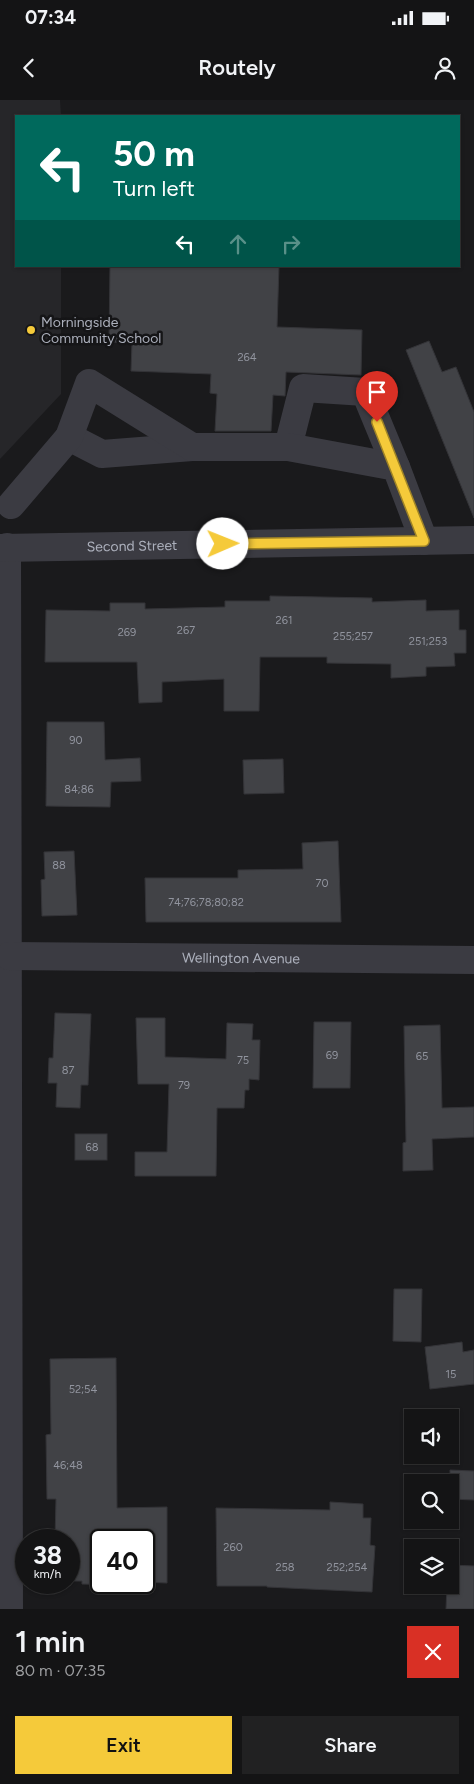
<!DOCTYPE html>
<meta charset="utf-8">
<style>
body{margin:0;font-family:Figtree,sans-serif;background:#212122;color:#f1f3f6;height:100vh;display:flex;flex-direction:column;font-size:19px;white-space:nowrap}
*{box-sizing:border-box;margin:0}
p{font-size:16px;color:#9d9ea0}
.icon{flex:none;width:28px;height:28px;fill:none;stroke:currentColor;stroke-width:2;stroke-linecap:round;stroke-linejoin:round}
.map{position:relative;height:1509px;overflow:hidden}
.side{display:flex;flex-direction:column;background:#141415;flex:1}
.side>*{flex:none}
.guide{position:absolute;left:15px;top:15px;width:445px;height:152px;border-radius:0px;box-shadow:0 1px 4px #0004,0 0 0 1px #333334;background:#00695c;color:#fff;overflow:hidden}
.controls{position:absolute;left:404px;top:1309px;display:grid;gap:10px}
.controls a{display:grid;place-items:center;width:55px;height:55px;border-radius:0px;background:#141415;box-shadow:0 1px 4px #0004,0 0 0 1px #333334;font-size:25px}
.speed{position:absolute;left:15px;top:1429px;display:flex;gap:10px;font-size:25px;font-weight:700;text-align:center}
.speed>*{display:grid;place-content:center;width:65px;height:65px;border-radius:50%;background:#141415;box-shadow:0 1px 4px #0004,0 0 0 1px #333334;line-height:1}
.speed small{font-size:12px;font-weight:400}
.speed .limit{border:2px solid #111;border-radius:8px;background:#fff;color:#111}
.pin{position:absolute;display:grid;place-items:center;width:42px;height:42px;color:#fff;margin:-51px -21px;border-radius:50% 50% 50% 0;rotate:-45deg;box-shadow:0 0 5px #0007}
.pin .icon{rotate:45deg}
.me{position:absolute;width:55px;margin:-28px;rotate:89deg;stroke-linejoin:round;filter:drop-shadow(0 0 4px #0008)}
.turn{display:flex;align-items:center;gap:18px;height:105px;padding:0 15px;font-size:22px}
.turn .icon{width:65px;height:65px;stroke-width:2.5}
.turn b{display:block;font-size:35px;line-height:42px}
.lanes{display:flex;align-items:center;height:48px;padding:0 15px;background:#0003;justify-content:center;gap:25px;direction:ltr}
.lanes .off{opacity:.35}
.round{display:grid;place-items:center;flex:none;width:52px;height:52px;border-radius:0px;background:#212122}
.summary{display:flex;align-items:center;justify-content:space-between;height:85px;padding:0 15px}
h1{font-size:30px;font-weight:600;line-height:38px}
.action{display:flex;gap:10px;margin-top:auto;padding:10px 15px}
.action a{flex:1;height:58px;border-radius:0px;background:#f5ca3a;color:#111;font-size:20px;font-weight:600;line-height:58px;text-align:center}
.action a+a{background:#212122;color:#f1f3f6}
.status{display:flex;justify-content:space-between;align-items:center;height:35px;padding:0 25px;background:#141415;direction:ltr}
.status svg{height:14px;fill:currentColor}
header{display:flex;justify-content:space-between;align-items:center;height:65px;padding:0 15px;background:#141415;font-size:22px;font-weight:600}
.map>svg:first-child{display:block}
</style>
<div class="status"><b>07:34</b><svg viewBox="0 0 49 12"><path d="M0 12V9h3v3zM5 12V6h3v6zM10 12V3h3v9zM15 12V0h3v12zM26 1h20v11H26zM47 4h2v5h-2z"/></svg></div>
<header><svg class="icon" aria-label="back" viewBox="0 0 24 24"><path d="M15 5l-7 7 7 7"/></svg>Routely<svg class="icon" aria-label="person" viewBox="0 0 24 24"><circle cx="12" cy="8" r="4"/><path d="M4 21q1-7 8-7t8 7"/></svg></header>
<div class="map">
<svg width="474" height="1509" viewBox="0 0 474 1509">
<rect width="100%" height="100%" fill="#1a1a1c"/>
<polygon fill="#262629" points="0,0 60,0 61,16 16,16 16,166 61,166 61,294 0,359"/>
<g fill="#414246" stroke="#343438">
<polygon points="110,166 279,166 277,227 362,230 361,275 286,272 285,296 273,295 271,331 215,331 217,294 210,293 211,274 131,271 132,243 109,242"/>
<polygon points="429,241 442,272 456,267 474,312 474,418 406,250"/>
<polygon points="270,496 372,498 372,502 426,500 426,511 459,510 459,530 466,530 466,553 454,553 455,566 426,567 426,576 391,578 391,564 327,563 327,557 260,557 259,611 224,611 224,579 162,582 162,602 139,603 137,562 45,562 46,510 110,511 110,503 145,503 145,509 225,507 225,501 270,501"/>
<polygon points="47,622 104,622 105,660 140,658 141,681 111,682 110,707 46,706"/>
<polygon points="283,659 284,693 244,694 243,660"/>
<polygon points="338,741 341,822 146,822 145,778 238,778 238,770 303,769 302,743"/>
<polygon points="74,751 77,815 42,816 41,780 45,779 44,752"/>
<polygon points="55,913 91,914 88,985 81,985 80,1008 56,1007 57,983 48,983 49,958 53,958"/>
<polygon points="136,918 165,918 165,957 226,959 227,923 253,924 252,940 260,940 259,980 249,979 249,990 245,990 244,1008 217,1008 216,1076 135,1076 135,1052 167,1052 169,984 138,984"/>
<polygon points="314,922 351,922 350,988 313,988"/>
<polygon points="440,925 442,1008 474,1007 474,1037 432,1039 433,1070 403,1071 403,1043 406,1042 404,926"/>
<rect x="75" y="1034" width="32" height="26"/>
<polygon points="394,1189 422,1189 421,1242 393,1241"/>
<polygon points="462,1242 463,1252 474,1250 474,1284 430,1289 425,1247"/>
<polygon points="116,1258 117,1408 167,1407 167,1483 144,1482 144,1440 101,1440 101,1482 120,1482 120,1485 82,1484 82,1481 70,1481 71,1440 55,1439 56,1399 47,1399 46,1335 51,1334 50,1259"/>
<polygon points="450,1370 474,1371 474,1400 450,1399"/>
<polygon points="330,1402 363,1404 363,1418 371,1418 370,1445 375,1446 372,1492 267,1487 267,1486 217,1486 216,1408 330,1410"/>
<polygon points="450,1465 474,1466 474,1509 446,1509 447,1485 450,1485"/>
</g>
<g fill="none" stroke-linecap="round" stroke-linejoin="round">
<g stroke="#3b3b42" stroke-width="28">
<polyline points="69,337 102,354 192,347"/>
<polyline points="288,347 303,288 365,292 396,367"/>
<polyline points="11,405 69,337 89,283 192,347 288,347 396,367 424,441"/>
<polyline points="7,447 9,1509"/>
<path id="s1" d="M 0,448 L 474,440"/>
<path id="s2" d="M 9,856 L 474,860"/>
</g>
</g>
<g fill="none" stroke-linecap="round" stroke-linejoin="round">
<defs>
<polyline id="route" points="223,444 424,441 377,322"/>
</defs>
<use href="#route" stroke="#9f8326" stroke-width="12"/>
<use href="#route" stroke="#f5ca3a" stroke-width="9"/>
</g>
<circle fill="#f5ca3a" stroke="#151517" stroke-width="2" cx="31" cy="230" r="5"/>
<g text-anchor="middle" dominant-baseline="central" stroke-width="5" stroke-linejoin="round" paint-order="stroke">
<g font-size="11" fill="#91949e">
<text x="247" y="257">264</text>
<text x="284" y="520">261</text>
<text x="186" y="530">267</text>
<text x="127" y="532">269</text>
<text x="353" y="536">255;257</text>
<text x="428" y="541">251;253</text>
<text x="76" y="640">90</text>
<text x="79" y="689">84;86</text>
<text x="59" y="765">88</text>
<text x="322" y="783">70</text>
<text x="206" y="802">74;76;78;80;82</text>
<text x="332" y="955">69</text>
<text x="422" y="956">65</text>
<text x="243" y="960">75</text>
<text x="68" y="970">87</text>
<text x="184" y="985">79</text>
<text x="92" y="1047">68</text>
<text x="451" y="1274">15</text>
<text x="83" y="1289">52;54</text>
<text x="68" y="1365">46;48</text>
<text x="233" y="1447">260</text>
<text x="285" y="1467">258</text>
<text x="347" y="1467">252;254</text>
</g>
<g font-size="14" fill="#acb0bc" stroke="#151517" text-anchor="start">
<text x="41" y="222">Morningside<tspan x="41" dy="16">Community School</tspan></text>
</g>
<g font-size="14" fill="#acb0bc" stroke="#151517">
<text stroke="none"><textPath href="#s1" startOffset="132">Second Street</textPath></text>
<text stroke="none"><textPath href="#s2" startOffset="232">Wellington Avenue</textPath></text>
</g>
</g>
</svg>
<div class="controls">
<a><svg class="icon" aria-label="sound" viewBox="0 0 24 24"><path d="M4 9h4l5-4v14l-5-4H4zM17 9q2 3 0 6"/></svg></a>
<a><svg class="icon" aria-label="search" viewBox="0 0 24 24"><circle cx="10" cy="10" r="6"/><path d="M15 15l6 6"/></svg></a>
<a><svg class="icon" aria-label="layers" viewBox="0 0 24 24"><path d="M12 4l9 5-9 5-9-5zM3 14l9 5 9-5"/></svg></a>
</div>
<div class="speed"><div>38<small>km/h</small></div><div class="limit">40</div></div>
<div class="pin" style="left:377px;top:322px;background:#d93025"><svg class="icon" aria-label="arrive" viewBox="0 0 24 24"><path d="M6 21V4h12l-3 4 3 4H6"/></svg></div>
<svg class="me" style="left:223px;top:444px" viewBox="-20 -20 40 40"><circle r="19" fill="#fff"/><path d="M0-13L10 11 0 6-10 11z" fill="#f5ca3a"/></svg>
<div class="guide">
<div class="turn"><svg class="icon" aria-label="left" viewBox="0 0 24 24"><path d="M17 20v-9H6M10 6l-5 5 5 5"/></svg><div><b>50 m</b>Turn left</div></div>
<div class="lanes"><svg class="icon" aria-label="left" viewBox="0 0 24 24"><path d="M17 20v-9H6M10 6l-5 5 5 5"/></svg><svg class="icon off" aria-label="ahead" viewBox="0 0 24 24"><path d="M12 20V5M6 11l6-6 6 6"/></svg><svg class="icon off" aria-label="right" viewBox="0 0 24 24"><path d="M7 20v-9h11M14 6l5 5-5 5"/></svg></div>
</div>
</div>
<section class="side">
<div class="summary"><div><h1>1 min</h1><p>80 m · 07:35</p></div><a class="round" style="background:#d93025;color:#fff"><svg class="icon" aria-label="close" viewBox="0 0 24 24"><path d="M6 6l12 12M18 6L6 18"/></svg></a></div>
<div class="action"><a>Exit</a><a>Share</a></div>
</section>
